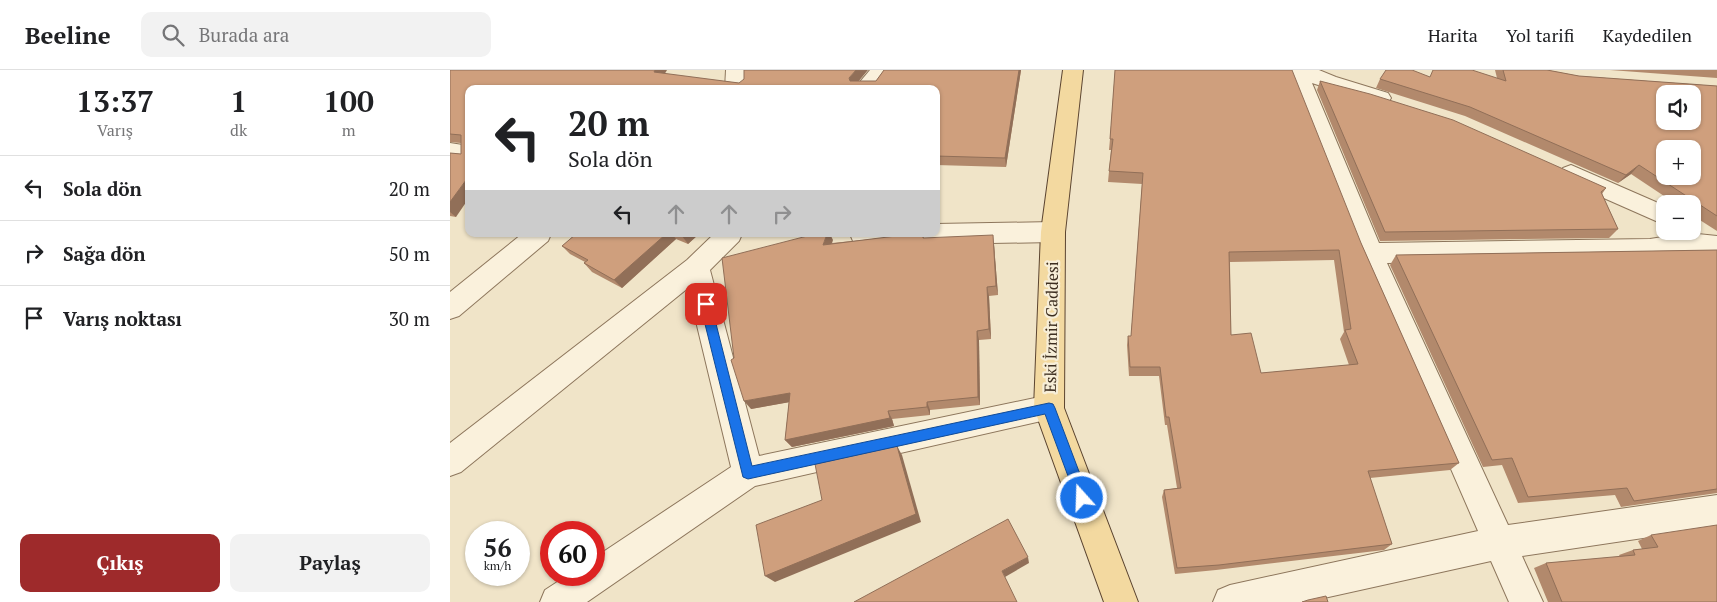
<!DOCTYPE html>
<html lang="tr">
<meta charset="utf-8">
<style>
body{margin:0;font-family:"PT Serif",serif;background:#f2f2f2;color:#202124;height:100vh;display:flex;flex-direction:column;font-size:19px;white-space:nowrap}
*{box-sizing:border-box;margin:0}
p{font-size:16px;color:#757577}
.icon{flex:none;width:28px;height:28px;fill:none;stroke:currentColor;stroke-width:2;stroke-linecap:round;stroke-linejoin:round}
.map{position:relative;flex:1;overflow:hidden}
.side{display:flex;flex-direction:column;background:#fff;width:450px}
.side>*{flex:none}
.top-card{position:absolute;left:15px;top:15px;width:475px;height:152px;border-radius:10px;box-shadow:0 1px 4px #0004;background:#fff;color:#202124;overflow:hidden}
.buttons{position:absolute;left:1206px;top:15px;display:grid;gap:10px}
.buttons a{display:grid;place-items:center;width:45px;height:45px;border-radius:10px;background:#fff;box-shadow:0 1px 4px #0004;font-size:25px}
.speed{position:absolute;left:15px;top:451px;display:flex;gap:10px;font-size:25px;font-weight:700;text-align:center}
.speed>*{display:grid;place-content:center;width:65px;height:65px;border-radius:50%;background:#fff;box-shadow:0 1px 4px #0004;line-height:1}
.speed small{font-size:12px;font-weight:400}
.speed .limit{border:8px solid #d22;background:#fff;color:#111}
.pin{position:absolute;display:grid;place-items:center;width:42px;height:42px;color:#fff;margin:-21px;border-radius:10px;box-shadow:0 2px 8px #0006}
.me{position:absolute;width:55px;margin:-28px;rotate:340deg;stroke-linejoin:round;filter:drop-shadow(0 0 4px #0008)}
.turn{display:flex;align-items:center;gap:18px;height:105px;padding:0 20px;font-size:22px}
.turn .icon{width:65px;height:65px;stroke-width:2.5}
.turn b{display:block;font-size:35px;line-height:42px}
.lanes{display:flex;align-items:center;height:48px;padding:0 20px;background:#0003;justify-content:center;gap:25px;direction:ltr}
.lanes .off{opacity:.35}
.eta{display:flex;justify-content:space-evenly;align-items:center;height:85px;text-align:center}
.eta b{font-size:30px;font-weight:700;line-height:35px}
.cta{display:flex;gap:10px;margin-top:auto;padding:10px 20px}
.cta a{flex:1;height:58px;border-radius:10px;background:#9e2a2b;color:#fff;font-size:20px;font-weight:700;line-height:58px;text-align:center}
.cta a+a{background:#f2f2f2;color:#202124}
ul{padding:0;list-style:none}
li{display:flex;align-items:center;gap:15px;height:65px;padding:0 20px;border-top:1px solid #e0e0e0}
li div{flex:1}
li b{display:block;font-size:19px}
li em{font-style:normal}
header{display:flex;align-items:center;gap:30px;box-sizing:border-box;height:70px;padding:0 25px;background:#fff;border-bottom:1px solid #e0e0e0}
header strong{font-size:24px}
nav{display:flex;gap:28px;margin-inline-start:auto;font-size:18px}
.search{width:350px;height:45px;background:#f2f2f2;display:flex;align-items:center;gap:12px;box-sizing:border-box;padding:0 18px;border-radius:10px;color:#757577;font-size:19px}
main{display:flex;flex:1;min-height:0}
.map>svg:first-child{display:block}
</style>
<header>
<strong>Beeline</strong>
<div class="search"><svg class="icon" aria-label="search" viewBox="0 0 24 24"><circle cx="10" cy="10" r="6"/><path d="M15 15l6 6"/></svg>Burada ara</div>
<nav><a>Harita</a><a>Yol tarifi</a><a>Kaydedilen</a></nav>
</header>
<main>
<section class="side">
<div class="eta">
<div><b>13:37</b><p>Varış</p></div>
<div><b>1</b><p>dk</p></div>
<div><b>100</b><p>m</p></div>
</div>
<ul>
<li><svg class="icon" aria-label="left" viewBox="0 0 24 24"><path d="M17 20v-9H6M10 6l-5 5 5 5"/></svg><div><b>Sola dön</b></div><em>20 m</em></li>
<li><svg class="icon" aria-label="right" viewBox="0 0 24 24"><path d="M7 20v-9h11M14 6l5 5-5 5"/></svg><div><b>Sağa dön</b></div><em>50 m</em></li>
<li><svg class="icon" aria-label="arrive" viewBox="0 0 24 24"><path d="M6 21V4h12l-3 4 3 4H6"/></svg><div><b>Varış noktası</b></div><em>30 m</em></li>
</ul>
<div class="cta"><a>Çıkış</a><a>Paylaş</a></div>
</section>
<div class="map">
<svg width="1267" height="532" viewBox="0 0 1267 532">
<rect width="100%" height="100%" fill="#f0e4c8"/>
<g fill="none" stroke-linecap="round" stroke-linejoin="round">
<defs>
<g id="minor">
<polygon points="276,0 296,0 297,19 275,19"/>
<polygon points="420,0 442,0 427,19 404,19"/>
<polygon points="836,0 869,0 886,7 938,23 941,28 938,33 930,35 862,13 929,173 1200,169 1238,163 1267,166 1267,186 1238,183 1200,189 937,193 1058,455 1267,425 1267,457 1072,486 1093,532 1059,532 1041,491 856,532 763,532 768,520 780,515 1028,461 907,183"/>
<polygon points="0,73 19,76 19,92 0,89"/>
<polygon points="1121,95 1215,136 1215,155 1113,110 1109,104 1113,98"/>
<polygon points="603,152 612,155 615,162 612,169 603,172 486,174 479,171 472,174 412,174 403,171 400,164 486,164 486,154"/>
<polygon points="72,164 101,164 98,171 9,246 0,249 0,222"/>
<polygon points="264,164 292,164 289,171 260,200 309,386 599,325 609,329 614,338 609,347 305,416 137,532 90,532 95,520 118,505 144,505 144,488 281,397 238,218 11,402 0,406 0,373 237,190"/>
</g>
<polygon id="major" points="613,0 633,0 615,162 614,338 688,532 654,532 584,338 591,162"/>
</defs>
<use href="#minor" stroke="#8d765c" stroke-width="2"/>
<use href="#major" stroke="#5b4430" stroke-width="2"/>
<use href="#minor" fill="#faf1dc" fill-rule="evenodd"/>
<use href="#major" fill="#f3d9a0" fill-rule="evenodd"/>
</g>
<g fill="#b2896c" fill-rule="evenodd">
<polygon points="0,0 215,4 289,13 426,11 434,0 571,0 556,97 486,95 486,19 19,19 6,147 0,146 0,83 11,84 11,73 0,72"/>
<path d="M 665,0 L 911,173 L 1009,393 L 1000,400 L 920,408 L 942,474 L 934,480 L 766,500 L 725,504 L 712,427 L 714,420 L 727,418 L 717,355 L 715,355 L 709,306 L 679,306 L 677,275 L 678,266 L 681,266 L 692,114 L 658,112 L 661,80 L 659,80 L 660,69 ZM 884,190 L 894,262 L 890,269 L 899,295 L 811,303 L 781,265 L 780,192 Z"/>
<polygon points="1045,0 1097,0 1129,6 1267,16 1267,161 1242,145 1242,134 1226,134 1181,104 1168,113 1015,46 926,18 930,9 980,7 1047,8"/>
<polygon points="1160,0 1267,0 1267,8"/>
<polygon points="870,11 1156,118 1152,124 1168,159 1159,168 930,171 867,20"/>
<polygon points="126,164 249,164 238,174 226,169 172,218 142,202 134,193 135,192 120,184 112,176"/>
<polygon points="473,164 474,168 544,175 548,225 539,226 541,269 529,270 530,335 480,340 480,345 442,349 444,356 342,377 335,370 339,332 301,339 383,170 382,173"/>
<polygon points="1267,180 1267,423 1171,437 1165,425 1068,433 1052,395 1033,397 940,195 946,185"/>
<polygon points="1201,465 1267,532 1098,532 1084,498 1096,493 1170,487 1169,485 1183,480 1192,479 1188,471"/>
</g>
<g fill="#916f58">
<polygon points="205,0 217,0 210,12 204,2"/>
<polygon points="406,0 418,0 403,18 400,11 399,8"/>
<polygon points="569,0 571,0 556,97 555,88"/>
<polygon points="1189,95 1181,104 1168,113 1176,105"/>
<polygon points="19,106 19,128 6,147 0,142 0,132"/>
<polygon points="216,164 222,164 226,169 172,218 164,210"/>
<polygon points="234,164 249,164 238,174 232,166"/>
<polygon points="377,164 380,164 383,170 378,184 373,175"/>
<polygon points="543,165 544,175 548,225 546,216"/>
<polygon points="537,217 539,226 541,269 539,259"/>
<polygon points="527,261 529,270 530,335 528,327"/>
<polygon points="340,323 346,331 301,339 294,331"/>
<polygon points="477,332 480,340 480,345 477,337"/>
<polygon points="438,341 442,349 444,356 342,377 335,370"/>
<polygon points="447,376 452,385 471,452 325,512 315,506"/>
<polygon points="578,487 579,493 555,507 552,501"/>
</g>
<g fill="#cf9f7d" stroke="#916f58" fill-rule="evenodd">
<polygon points="0,0 205,0 204,2 289,13 294,9 294,0 406,0 399,8 400,11 426,11 434,0 569,0 555,88 486,86 486,19 19,19 19,106 0,132 0,83 11,84 11,65 0,64"/>
<path d="M 665,0 L 842,0 L 911,173 L 1009,393 L 918,401 L 942,474 L 769,495 L 727,498 L 714,420 L 731,418 L 719,347 L 716,347 L 710,297 L 680,297 L 678,266 L 681,266 L 693,103 L 659,101 L 663,69 L 660,69 ZM 889,180 L 901,259 L 895,260 L 908,294 L 811,303 L 801,263 L 781,265 L 779,182 Z"/>
<path d="M 936,0 L 962,0 L 980,7 L 983,0 L 1022,0 L 1056,11 L 1053,0 L 1097,0 L 1129,6 L 1267,16 L 1267,146 L 1189,95 L 1176,105 L 1020,37 L 930,9 ZM 1215,24 L 1242,24 L 1242,51 L 1215,51 ZM 1215,79 L 1242,79 L 1242,106 L 1215,106 Z"/>
<polygon points="870,11 920,24 1003,50 1156,118 1151,122 1168,159 935,162"/>
<polygon points="126,164 216,164 164,210 134,193 138,190 112,176"/>
<polygon points="365,164 377,164 373,175 446,166 473,164 473,168 543,165 546,216 537,217 539,259 527,261 528,327 477,332 477,337 438,341 440,348 335,370 340,323 294,331 281,290 284,288 272,188"/>
<polygon points="1267,180 1267,419 1184,431 1177,418 1078,427 1062,388 1042,390 946,185"/>
<polygon points="447,376 466,444 315,506 306,455 372,430 365,394"/>
<polygon points="558,449 578,487 552,501 567,532 404,532"/>
<polygon points="1267,455 1267,532 1112,532 1096,493 1185,485 1183,480 1208,477 1201,465"/>
<polygon points="876,526 878,532 852,532 858,530"/>
</g>
<polygon fill="#1a73e8" stroke="#114b97" points="256,229 261,234 302,396 599,333 603,334 605,338 639,428 637,433 632,435 628,433 595,344 298,409 293,407 250,234"/>
<g text-anchor="middle" dominant-baseline="central" stroke-width="4.5" stroke-linejoin="round" paint-order="stroke">
<g font-size="16" fill="#3d2e20" stroke="#f7eed8">
<text transform="translate(601 257) rotate(-89)">Eski İzmir Caddesi</text>
</g>
</g>
</svg>
<div class="buttons">
<a><svg class="icon" aria-label="sound" viewBox="0 0 24 24"><path d="M4 9h4l5-4v14l-5-4H4zM17 9q2 3 0 6"/></svg></a>
<a>+</a>
<a>−</a>
</div>
<div class="speed"><div>56<small>km/h</small></div><div class="limit">60</div></div>
<div class="pin" style="left:256px;top:234px;background:#d93025"><svg class="icon" aria-label="arrive" viewBox="0 0 24 24"><path d="M6 21V4h12l-3 4 3 4H6"/></svg></div>
<svg class="me" style="left:632px;top:428px" viewBox="-20 -20 40 40"><circle r="17" fill="#1a73e8" stroke="#fff" stroke-width="3"/><path d="M0-11L8 9 0 5-8 9z" fill="#fff"/></svg>
<div class="top-card">
<div class="turn"><svg class="icon" aria-label="left" viewBox="0 0 24 24"><path d="M17 20v-9H6M10 6l-5 5 5 5"/></svg><div><b>20 m</b>Sola dön</div></div>
<div class="lanes"><svg class="icon" aria-label="left" viewBox="0 0 24 24"><path d="M17 20v-9H6M10 6l-5 5 5 5"/></svg><svg class="icon off" aria-label="ahead" viewBox="0 0 24 24"><path d="M12 20V5M6 11l6-6 6 6"/></svg><svg class="icon off" aria-label="ahead" viewBox="0 0 24 24"><path d="M12 20V5M6 11l6-6 6 6"/></svg><svg class="icon off" aria-label="right" viewBox="0 0 24 24"><path d="M7 20v-9h11M14 6l5 5-5 5"/></svg></div>
</div>
</div>
</main>
